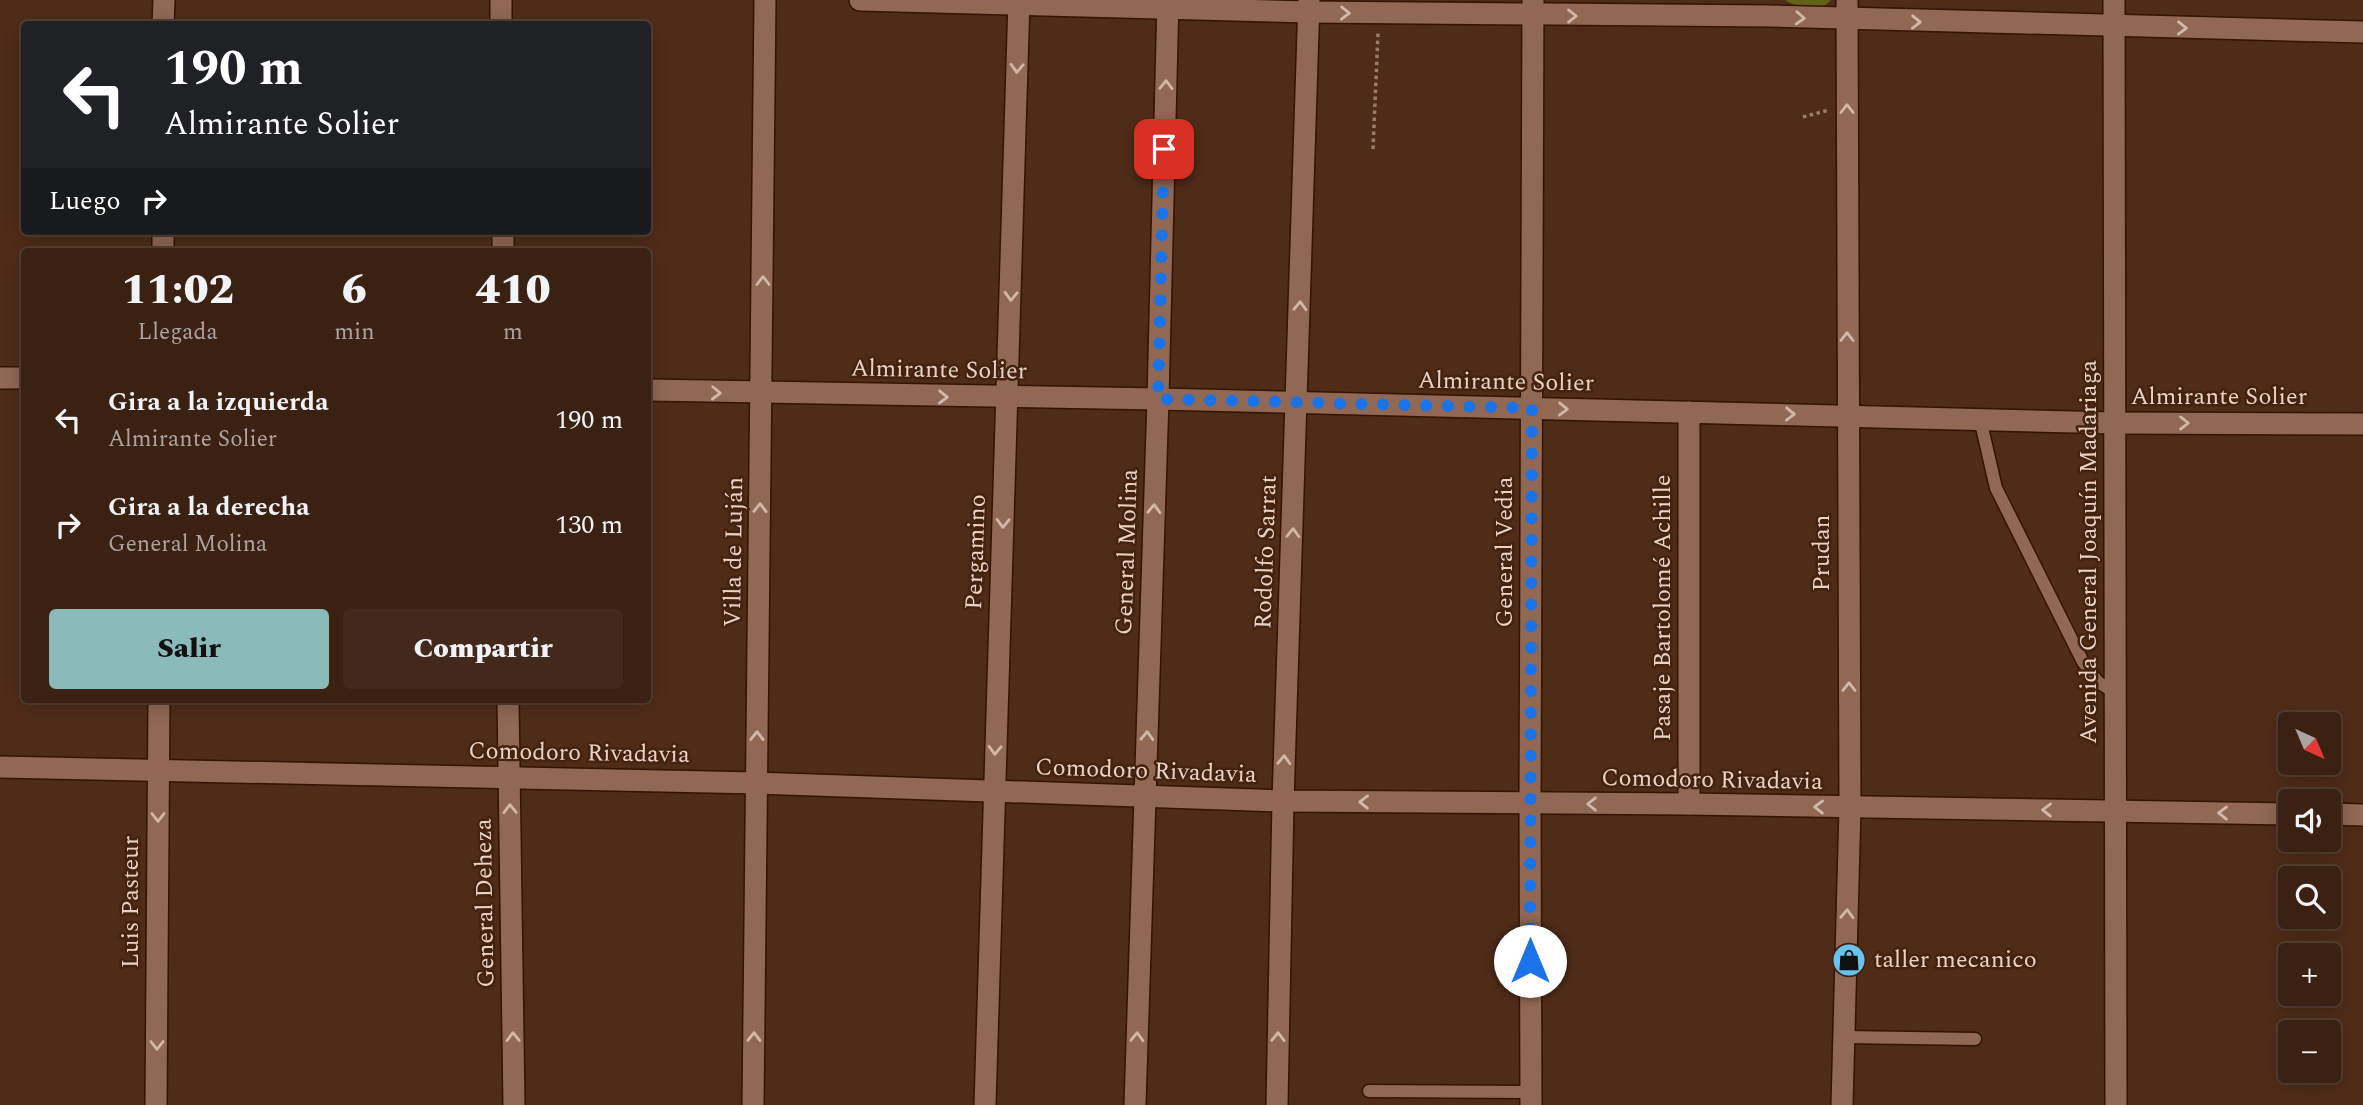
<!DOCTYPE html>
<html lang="es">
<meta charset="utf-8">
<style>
body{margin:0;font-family:Spectral,serif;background:#42291b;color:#f1f3f6;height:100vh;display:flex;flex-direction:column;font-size:26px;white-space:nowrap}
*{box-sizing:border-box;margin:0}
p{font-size:23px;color:#aca39f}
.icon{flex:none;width:38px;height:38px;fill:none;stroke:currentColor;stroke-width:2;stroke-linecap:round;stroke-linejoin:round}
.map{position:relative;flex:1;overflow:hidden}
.panel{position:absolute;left:21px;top:248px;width:630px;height:455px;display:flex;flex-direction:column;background:#3b2112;border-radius:7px;box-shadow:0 4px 18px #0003,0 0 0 2px #543e32}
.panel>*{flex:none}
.top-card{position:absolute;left:21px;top:21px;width:630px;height:214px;border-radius:7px;box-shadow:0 4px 18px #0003,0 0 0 2px #543e32;background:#202124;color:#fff;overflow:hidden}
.needle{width:46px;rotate:136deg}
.tools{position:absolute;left:2278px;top:712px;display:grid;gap:14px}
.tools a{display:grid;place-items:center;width:63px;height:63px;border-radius:7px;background:#3b2112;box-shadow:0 4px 18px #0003,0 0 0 2px #543e32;font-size:35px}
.pin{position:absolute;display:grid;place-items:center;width:60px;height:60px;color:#fff;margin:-30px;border-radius:14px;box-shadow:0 4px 10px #0006}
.me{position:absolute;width:77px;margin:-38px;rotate:0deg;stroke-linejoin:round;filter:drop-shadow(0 0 5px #0008)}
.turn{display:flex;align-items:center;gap:24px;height:147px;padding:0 28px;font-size:32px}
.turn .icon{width:91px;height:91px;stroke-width:2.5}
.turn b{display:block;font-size:49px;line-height:60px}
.then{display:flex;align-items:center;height:66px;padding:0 28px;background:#0003;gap:14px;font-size:26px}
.eta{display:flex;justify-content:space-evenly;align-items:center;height:119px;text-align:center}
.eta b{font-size:42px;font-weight:800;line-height:49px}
.primary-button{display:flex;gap:14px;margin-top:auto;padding:14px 28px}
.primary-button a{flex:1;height:80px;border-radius:7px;background:#8bbbb9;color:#111;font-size:28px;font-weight:800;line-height:80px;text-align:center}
.primary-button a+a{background:#42291b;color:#f1f3f6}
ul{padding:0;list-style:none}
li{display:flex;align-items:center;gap:21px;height:105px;padding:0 28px}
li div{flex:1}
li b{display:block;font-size:26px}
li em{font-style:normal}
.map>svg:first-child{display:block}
</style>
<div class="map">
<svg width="2363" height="1105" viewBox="0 0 2363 1105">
<rect width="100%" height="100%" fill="#4f2c18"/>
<path fill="#616218" d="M 1785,0 L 1831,0 C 1820,13 1798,9 1785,0 Z"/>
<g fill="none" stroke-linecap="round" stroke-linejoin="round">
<defs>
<g id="lane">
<polyline points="1980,419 1996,488 2083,662 2098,682 2114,692"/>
<polyline points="1844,1037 1975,1039"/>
<polyline points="1369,1091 1531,1092"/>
</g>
<g id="street">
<polyline points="501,0 501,24"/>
<polyline points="860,0 1309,12 1770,16 2363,32"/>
<polyline points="163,24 164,0"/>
<polyline points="503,231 503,252"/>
<polyline points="163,252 163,231"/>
<polyline points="0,378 24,378"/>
<polyline points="648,390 1158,399 2115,423 2363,424"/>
<polyline points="508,700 514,1105"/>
<polyline points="0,767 757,783 1283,801 1689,804 2291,814"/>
<polyline points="1689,804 1689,412"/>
<polyline points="2329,814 2363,815"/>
<polyline points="156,1105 159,700"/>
<polyline points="753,1105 765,0"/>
<polyline points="985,1105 1019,0"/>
<polyline points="1135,1105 1158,399 1168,0"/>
<polyline points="1277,1105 1283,801 1309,0"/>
<polyline points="1531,1105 1530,804 1533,0"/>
<polyline points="1842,1105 1850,808 1847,0"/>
</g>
<polyline id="secondary" points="2114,0 2116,1105"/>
</defs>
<use href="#lane" stroke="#331301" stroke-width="15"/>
<use href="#street" stroke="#331301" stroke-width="24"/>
<use href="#secondary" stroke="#331301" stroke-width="24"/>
<g stroke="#987c6b" stroke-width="3.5" stroke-dasharray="3.5 3.5" stroke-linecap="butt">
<polyline points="1803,117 1829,110"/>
<polyline points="1373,149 1378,33"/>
</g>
<use href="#lane" stroke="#906853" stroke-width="12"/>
<use href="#street" stroke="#906853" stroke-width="21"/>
<use href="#secondary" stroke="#906853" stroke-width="21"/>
</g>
<defs><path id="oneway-chevron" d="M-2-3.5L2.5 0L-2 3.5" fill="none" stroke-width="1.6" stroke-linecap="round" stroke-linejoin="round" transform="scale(1.75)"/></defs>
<g stroke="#d2b8a9">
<use href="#oneway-chevron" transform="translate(1345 13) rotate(1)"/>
<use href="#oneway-chevron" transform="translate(1572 16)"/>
<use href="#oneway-chevron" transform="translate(1800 18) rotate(3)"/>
<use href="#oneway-chevron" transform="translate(1916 22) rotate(1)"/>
<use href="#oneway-chevron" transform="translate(2182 28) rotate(1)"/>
<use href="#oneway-chevron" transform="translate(1017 68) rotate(92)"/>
<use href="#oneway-chevron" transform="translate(1166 85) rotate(-89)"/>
<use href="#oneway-chevron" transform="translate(1847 109) rotate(-90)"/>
<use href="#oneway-chevron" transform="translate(763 281) rotate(-90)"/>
<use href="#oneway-chevron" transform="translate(1011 296) rotate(92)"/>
<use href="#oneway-chevron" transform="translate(1300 306) rotate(-88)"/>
<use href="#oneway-chevron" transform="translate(1847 337) rotate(-90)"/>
<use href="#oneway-chevron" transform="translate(716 393) rotate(2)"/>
<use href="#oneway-chevron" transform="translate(943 397) rotate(1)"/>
<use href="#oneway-chevron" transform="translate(1563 409) rotate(1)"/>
<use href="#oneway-chevron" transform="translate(1790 414) rotate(1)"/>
<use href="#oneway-chevron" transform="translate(2184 423)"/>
<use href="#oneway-chevron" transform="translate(760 508) rotate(-89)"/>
<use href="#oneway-chevron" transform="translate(1154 509) rotate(-88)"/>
<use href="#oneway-chevron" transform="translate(1003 523) rotate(92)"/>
<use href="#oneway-chevron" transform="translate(1293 533) rotate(-88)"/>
<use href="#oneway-chevron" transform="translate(1849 687) rotate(-90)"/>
<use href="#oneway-chevron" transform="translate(757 736) rotate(-89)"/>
<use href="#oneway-chevron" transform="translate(1147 736) rotate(-88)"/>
<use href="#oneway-chevron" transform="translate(995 750) rotate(92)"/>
<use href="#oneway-chevron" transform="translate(1284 760) rotate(-88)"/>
<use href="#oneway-chevron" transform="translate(1364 802) rotate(-179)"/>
<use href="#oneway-chevron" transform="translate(1592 804) rotate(180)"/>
<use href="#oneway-chevron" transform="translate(1819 807) rotate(-179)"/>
<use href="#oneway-chevron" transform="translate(510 809) rotate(-91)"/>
<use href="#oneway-chevron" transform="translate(2047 810) rotate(-179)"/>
<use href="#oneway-chevron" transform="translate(2223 813) rotate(-179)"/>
<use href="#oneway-chevron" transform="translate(158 817) rotate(90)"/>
<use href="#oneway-chevron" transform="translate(1847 914) rotate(-88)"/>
<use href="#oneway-chevron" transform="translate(513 1037) rotate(-91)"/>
<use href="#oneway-chevron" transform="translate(754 1037) rotate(-89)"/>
<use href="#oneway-chevron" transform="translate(1137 1037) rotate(-88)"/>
<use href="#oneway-chevron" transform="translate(1278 1037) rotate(-89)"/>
<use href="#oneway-chevron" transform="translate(157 1045) rotate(90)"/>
</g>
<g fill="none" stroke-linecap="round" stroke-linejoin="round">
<polyline stroke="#1a73e8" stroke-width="12" stroke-dasharray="0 21.6" points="1164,149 1158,399 1532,408 1530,961"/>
</g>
<defs>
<symbol id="shop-disc" viewBox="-11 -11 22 22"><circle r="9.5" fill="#66c4ef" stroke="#44220e"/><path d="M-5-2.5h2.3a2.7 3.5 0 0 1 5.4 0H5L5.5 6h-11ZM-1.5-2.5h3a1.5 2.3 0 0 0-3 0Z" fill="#111"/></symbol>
</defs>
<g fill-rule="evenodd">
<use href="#shop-disc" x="1830" y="941" width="38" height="38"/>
</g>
<g text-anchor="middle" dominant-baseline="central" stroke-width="5" stroke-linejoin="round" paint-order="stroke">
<g font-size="24" fill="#e8d2c6" stroke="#44220e">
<text transform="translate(939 370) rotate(1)">Almirante Solier</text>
<text transform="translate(1506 382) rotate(1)">Almirante Solier</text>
<text x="2219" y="397">Almirante Solier</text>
<text transform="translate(734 552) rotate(-89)">Villa de Luján</text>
<text transform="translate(976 552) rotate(-88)">Pergamino</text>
<text transform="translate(1127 552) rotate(-88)">General Molina</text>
<text transform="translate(1266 552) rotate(-88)">Rodolfo Sarrat</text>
<text transform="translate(1505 552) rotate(-90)">General Vedia</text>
<text transform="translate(2089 552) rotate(-90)">Avenida General Joaquín Madariaga</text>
<text transform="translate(1822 553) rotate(-90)">Prudan</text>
<text transform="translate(1663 608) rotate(-90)">Pasaje Bartolomé Achille</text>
<text transform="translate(579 753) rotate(1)">Comodoro Rivadavia</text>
<text transform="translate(1146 771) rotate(2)">Comodoro Rivadavia</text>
<text transform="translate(1712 780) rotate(1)">Comodoro Rivadavia</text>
<text transform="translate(131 902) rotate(-90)">Luis Pasteur</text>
<text transform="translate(485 903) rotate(-91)">General Deheza</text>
</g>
<g font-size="24" fill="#e8d2c6" stroke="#44220e" text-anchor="start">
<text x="1874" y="960">taller mecanico</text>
</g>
</g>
</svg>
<div class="tools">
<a><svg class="needle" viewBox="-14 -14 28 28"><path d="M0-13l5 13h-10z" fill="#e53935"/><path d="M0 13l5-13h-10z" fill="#aca39f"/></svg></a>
<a><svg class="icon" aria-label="sound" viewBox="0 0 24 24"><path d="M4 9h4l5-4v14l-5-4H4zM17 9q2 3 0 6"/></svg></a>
<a><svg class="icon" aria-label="search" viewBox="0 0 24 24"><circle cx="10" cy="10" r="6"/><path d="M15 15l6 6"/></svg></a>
<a>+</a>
<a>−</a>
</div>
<div class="pin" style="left:1164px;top:149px;background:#d93025"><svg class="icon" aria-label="arrive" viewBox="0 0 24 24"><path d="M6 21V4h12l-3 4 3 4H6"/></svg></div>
<svg class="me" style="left:1530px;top:961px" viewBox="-20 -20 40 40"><circle r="19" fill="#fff"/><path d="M0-13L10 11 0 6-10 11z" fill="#1a73e8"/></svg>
<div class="top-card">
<div class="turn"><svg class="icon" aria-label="left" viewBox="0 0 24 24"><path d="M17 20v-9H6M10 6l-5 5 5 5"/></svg><div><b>190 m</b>Almirante Solier</div></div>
<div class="then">Luego<svg class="icon" aria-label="right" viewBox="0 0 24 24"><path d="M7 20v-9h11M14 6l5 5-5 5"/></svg></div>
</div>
<section class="panel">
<div class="eta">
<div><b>11:02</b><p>Llegada</p></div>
<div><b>6</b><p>min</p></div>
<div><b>410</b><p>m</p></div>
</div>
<ul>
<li><svg class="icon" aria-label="left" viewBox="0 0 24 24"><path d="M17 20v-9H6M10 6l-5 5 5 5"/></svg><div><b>Gira a la izquierda</b><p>Almirante Solier</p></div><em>190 m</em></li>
<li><svg class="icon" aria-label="right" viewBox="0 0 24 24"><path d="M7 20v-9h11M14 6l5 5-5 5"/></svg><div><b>Gira a la derecha</b><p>General Molina</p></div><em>130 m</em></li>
</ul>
<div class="primary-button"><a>Salir</a><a>Compartir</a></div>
</section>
</div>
